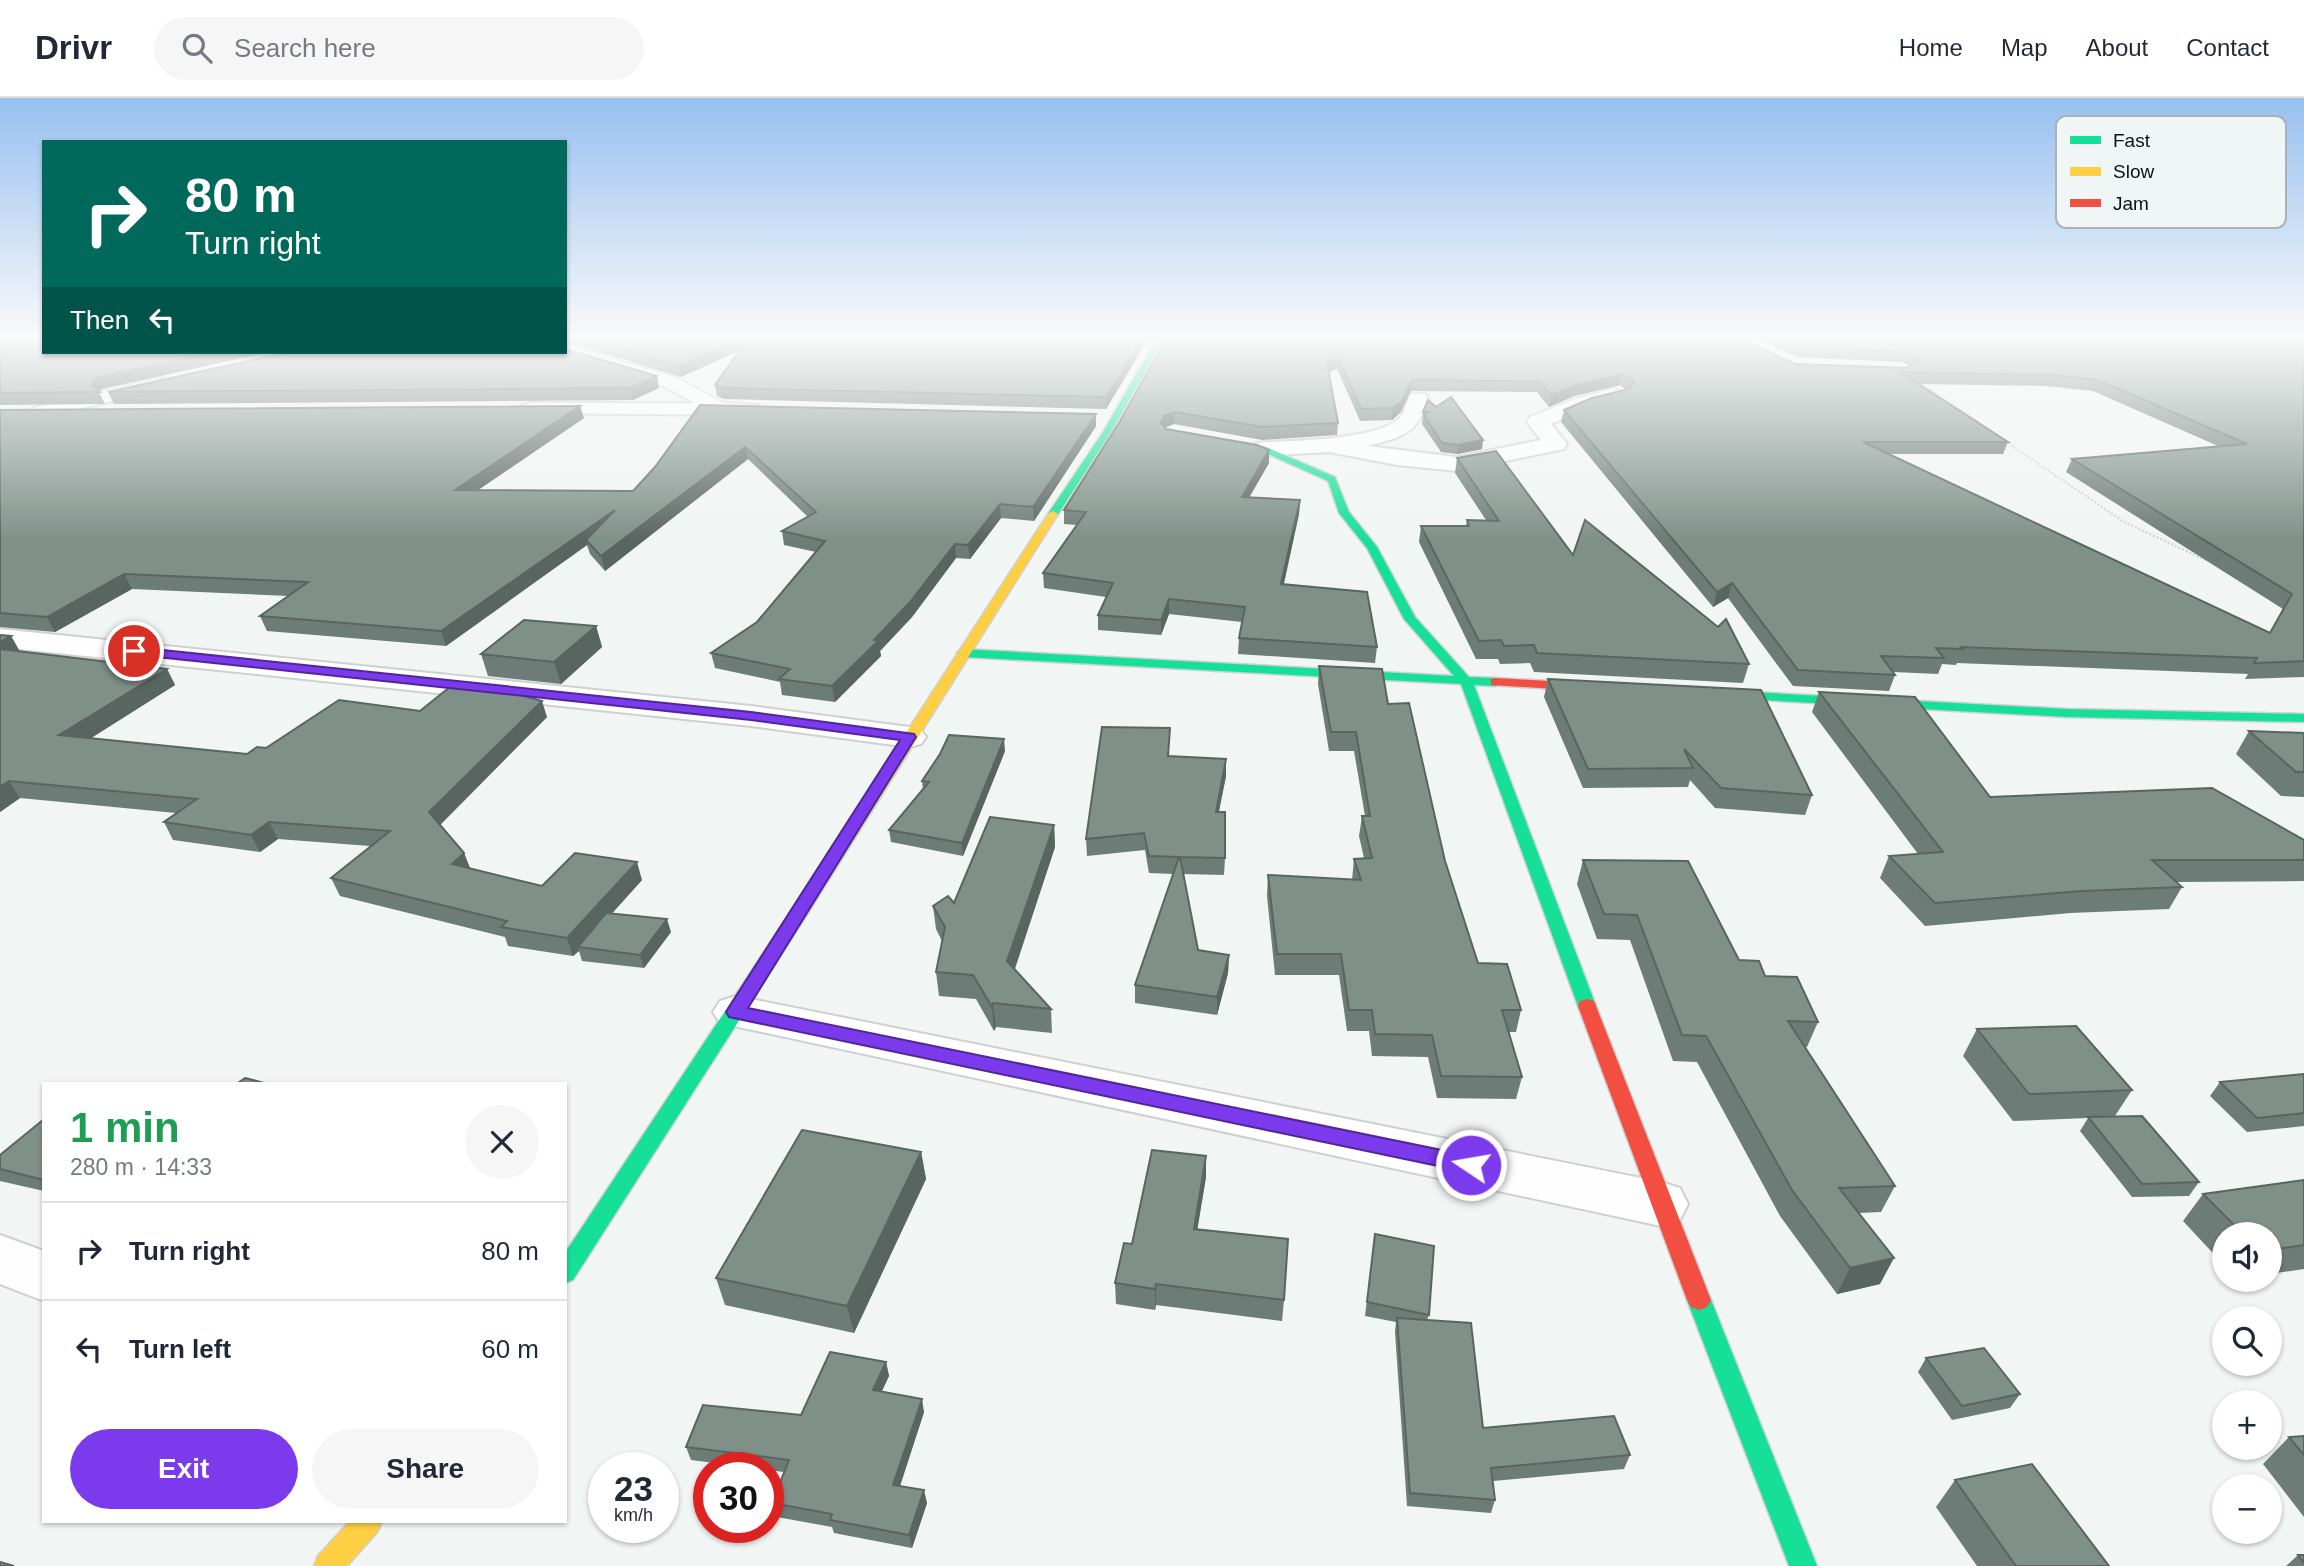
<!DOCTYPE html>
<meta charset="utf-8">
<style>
body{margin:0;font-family:Helvetica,sans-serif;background:#f6f6f7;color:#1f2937;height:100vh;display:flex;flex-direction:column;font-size:26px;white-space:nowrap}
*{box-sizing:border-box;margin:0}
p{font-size:23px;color:#747a83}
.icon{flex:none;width:38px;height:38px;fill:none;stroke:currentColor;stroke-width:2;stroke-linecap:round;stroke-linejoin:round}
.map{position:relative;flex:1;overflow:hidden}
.drawer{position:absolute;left:42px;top:984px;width:525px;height:441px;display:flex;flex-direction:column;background:#fff;border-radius:0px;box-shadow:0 2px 5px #0004}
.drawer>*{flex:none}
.top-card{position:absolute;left:42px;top:42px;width:525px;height:214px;border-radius:0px;box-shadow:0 2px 5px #0004;background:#00695c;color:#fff;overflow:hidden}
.buttons{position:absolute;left:2212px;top:1124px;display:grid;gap:14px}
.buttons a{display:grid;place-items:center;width:70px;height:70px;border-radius:50%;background:#fff;box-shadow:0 2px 5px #0004;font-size:35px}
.speed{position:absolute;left:588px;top:1354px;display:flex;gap:14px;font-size:35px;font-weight:700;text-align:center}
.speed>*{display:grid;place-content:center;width:91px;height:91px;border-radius:50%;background:#fff;box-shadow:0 2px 5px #0004;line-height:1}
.speed small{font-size:18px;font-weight:400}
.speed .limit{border:10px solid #d22;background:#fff;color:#111}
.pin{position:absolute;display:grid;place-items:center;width:60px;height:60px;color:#fff;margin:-30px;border:4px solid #fff;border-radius:50%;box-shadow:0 2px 7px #0007}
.me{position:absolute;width:77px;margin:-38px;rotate:282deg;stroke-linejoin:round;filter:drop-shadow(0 0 5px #0008)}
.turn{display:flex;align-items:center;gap:24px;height:147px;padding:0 28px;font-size:32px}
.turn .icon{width:91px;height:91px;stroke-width:2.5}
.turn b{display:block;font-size:49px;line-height:60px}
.then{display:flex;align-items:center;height:66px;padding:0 28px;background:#0003;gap:14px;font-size:26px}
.round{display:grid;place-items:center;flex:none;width:74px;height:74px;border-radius:37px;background:#f6f6f7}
.overview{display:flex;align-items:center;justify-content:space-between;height:119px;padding:0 28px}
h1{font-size:42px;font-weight:700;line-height:52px;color:#1e9e55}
.action{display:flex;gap:14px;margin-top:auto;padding:14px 28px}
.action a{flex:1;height:80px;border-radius:42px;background:#7c3aed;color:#fff;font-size:28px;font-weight:700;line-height:80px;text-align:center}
.action a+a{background:#f6f6f7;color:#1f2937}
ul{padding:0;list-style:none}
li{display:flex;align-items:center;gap:21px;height:98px;padding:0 28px;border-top:2px solid #e0e1e3}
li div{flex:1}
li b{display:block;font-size:26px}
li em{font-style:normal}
header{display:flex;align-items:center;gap:42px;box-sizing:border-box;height:98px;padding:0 35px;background:#fff;border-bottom:2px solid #e0e1e3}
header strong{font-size:33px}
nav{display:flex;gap:38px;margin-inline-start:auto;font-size:24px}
.search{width:490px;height:63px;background:#f6f6f7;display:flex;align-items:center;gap:18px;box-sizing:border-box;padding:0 24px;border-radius:38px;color:#747a83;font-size:26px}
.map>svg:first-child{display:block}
</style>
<header>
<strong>Drivr</strong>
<div class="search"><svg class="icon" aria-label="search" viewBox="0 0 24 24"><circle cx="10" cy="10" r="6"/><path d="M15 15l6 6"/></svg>Search here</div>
<nav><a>Home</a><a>Map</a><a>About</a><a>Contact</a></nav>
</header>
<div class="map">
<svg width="2304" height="1468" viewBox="0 0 2304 1468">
<rect width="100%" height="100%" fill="#f1f5f4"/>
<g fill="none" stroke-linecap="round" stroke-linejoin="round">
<defs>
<g id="street">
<polygon points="565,247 677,280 723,305 757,307 760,311 757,315 750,317 524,315 521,311 524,307 531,305 695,305 663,288 558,256 557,254 565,254"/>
<polygon points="160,280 167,282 170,286 167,290 40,320 33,318 29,314 33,310"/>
<path d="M 1613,291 L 1620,293 L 1623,297 L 1620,301 L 1589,309 L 1551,326 L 1567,346 L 1564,351 L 1457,373 L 1397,367 L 1329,354 L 1263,358 L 1255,356 L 1252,351 L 1255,346 L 1263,344 C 1292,343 1387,342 1403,316 C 1407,310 1406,302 1411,296 L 1425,296 L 1428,300 C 1419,336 1401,339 1368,348 L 1457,359 L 1541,342 L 1527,324 L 1530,319 L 1575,301 Z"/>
<polygon points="0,531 751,608 909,629 921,632 926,639 921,646 909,649 751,628 0,549"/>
<polygon points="736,898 1661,1084 1680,1090 1688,1106 1680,1122 1661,1128 720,925 713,914 720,903"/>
<polygon points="0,1137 44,1153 44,1203 0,1186"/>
</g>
<g id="fast">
<polygon points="1158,238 1166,238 1111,334 1057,418 1049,418 1048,416 1103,334"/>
<polygon points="1220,341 1266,349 1335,379 1349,414 1377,449 1415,519 1469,579 1496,580 1503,584 1496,588 1474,587 1596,908 1594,913 1580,913 1578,908 1461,586 963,559 957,555 963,551 1454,578 1404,521 1367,450 1339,415 1328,383 1261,353 1217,346 1215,344"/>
<polygon points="1713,592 2067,611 2304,616 2304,624 2067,619 1708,599 1708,593"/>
<polygon points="800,808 809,813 573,1182 565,1185 565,1155 794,809"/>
<polygon points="1699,1192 1707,1195 1711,1202 1817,1468 1789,1468 1687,1202 1691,1195"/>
</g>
<g id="slow">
<polygon points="1053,413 1058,416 809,813 806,817 794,817 791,813 1048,416"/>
<polygon points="350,1423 382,1423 378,1433 347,1468 314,1468 318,1458"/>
</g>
<g id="jam">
<polygon points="1496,580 1600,586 1607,590 1600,594 1491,587 1491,581"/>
<polygon points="1587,901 1594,903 1596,908 1711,1202 1707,1209 1699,1212 1691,1209 1687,1202 1578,908 1580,903"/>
</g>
</defs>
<use href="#street" stroke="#ced1d0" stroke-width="4"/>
<use href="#fast" stroke="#ced1d0" stroke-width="3"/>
<use href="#slow" stroke="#ced1d0" stroke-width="3"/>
<use href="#jam" stroke="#ced1d0" stroke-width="3"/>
<g stroke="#d3d4d4" stroke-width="2.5" stroke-dasharray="2 2" stroke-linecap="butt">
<polyline points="1918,283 1978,324"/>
<polyline points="2005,343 2124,424 2208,463"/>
</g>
<use href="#street" fill="#fdfefd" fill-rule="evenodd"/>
<use href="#fast" fill="#16e098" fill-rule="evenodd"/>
<use href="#slow" fill="#ffcf43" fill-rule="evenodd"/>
<use href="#jam" fill="#f24e42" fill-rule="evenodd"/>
</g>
<g fill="#6d7c76" fill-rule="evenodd">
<polygon points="0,238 44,254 268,254 101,291 99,294 105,306 0,307"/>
<polygon points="565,238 1150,238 1106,311 724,301 717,298 715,287 740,252 681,279 566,244 565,245"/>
<path d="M 1168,238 L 1907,270 L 1909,268 L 1903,264 L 1797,259 L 1750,238 L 2304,238 L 2304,579 L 2245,581 L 2248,576 L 1957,565 L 1956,567 L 1942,566 L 1938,576 L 1893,574 L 1895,577 L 1889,593 L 1793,588 L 1728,500 L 1713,509 L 1561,324 L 1564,312 L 1626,292 L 1620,287 L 1574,298 L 1549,309 L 1537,294 L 1411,293 L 1401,314 L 1392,322 L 1360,323 L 1337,271 L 1329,274 L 1338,325 L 1337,337 L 1262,342 L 1174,326 L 1164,330 L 1166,331 L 1269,352 L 1269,365 L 1249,399 L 1300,402 L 1299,416 L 1284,486 L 1377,549 L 1375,565 L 1238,556 L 1239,540 L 1242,524 L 1169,516 L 1161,537 L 1098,532 L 1098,517 L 1106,499 L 1044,490 L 1043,475 L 1077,427 L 1064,426 L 1064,412 L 1120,323 ZM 1918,286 L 2046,288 L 2093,293 L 2218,348 L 2072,361 L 2066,374 L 2283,511 L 2270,535 L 1890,356 L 2003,356 L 2008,344 Z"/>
<polygon points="659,290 633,302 114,306 108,294"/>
<polygon points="1428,302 1482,351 1457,356 1441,354 1422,326 1423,314"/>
<polygon points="700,307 1096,328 1034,423 1001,420 970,461 956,460 912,519 880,553 881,558 835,604 782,597 780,584 715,570 711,555 757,524 816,454 784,447 782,433 808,419 748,361 605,473 590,456 587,447 446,548 267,533 260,518 289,498 132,491 55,534 0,529 0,312 584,320 478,392 633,393 655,369"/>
<polygon points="1457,360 1573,457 1749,566 1743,585 1534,574 1530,565 1500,566 1498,561 1476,561 1419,444 1421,428 1466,428 1467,422 1486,422 1455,375"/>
<polygon points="596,528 602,549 561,586 488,578 481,556"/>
<polygon points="11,538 20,554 167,571 175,587 91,640 247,656 420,613 531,592 534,601 547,619 440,727 464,755 470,770 542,788 642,782 612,815 671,834 644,870 582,863 579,853 573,858 508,848 505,839 340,798 331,780 370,748 278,741 260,754 173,742 164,724 176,715 20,700 0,714"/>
<polygon points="1319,568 1388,606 1445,763 1478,865 1521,912 1516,934 1509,934 1522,979 1516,1001 1437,1000 1428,959 1372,958 1369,933 1347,933 1339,877 1275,877 1267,798 1268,777 1352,782 1354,761 1364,760 1359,738 1362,718 1365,718 1354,653 1329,653 1318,586"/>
<polygon points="1548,581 1812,697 1805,717 1715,710 1690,682 1688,689 1583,690 1544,599"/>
<polygon points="1819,594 1990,699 2304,742 2304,783 2177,784 2182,789 2169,811 2070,815 1925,828 1880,780 1889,758 1918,756 1812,614"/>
<polygon points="2249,633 2304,635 2304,699 2281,698 2236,656"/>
<polygon points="1005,653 963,758 891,744 889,732 923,692 922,683"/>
<polygon points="1169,658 1226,678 1219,714 1225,760 1224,777 1183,776 1198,852 1229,857 1228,875 1217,917 1135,905 1135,887 1173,776 1149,775 1145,752 1087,758 1086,741"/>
<polygon points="1054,727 1055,749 1015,871 1051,911 1052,935 996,929 994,933 976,901 939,898 936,874 942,843 936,831 933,808 954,805"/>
<polygon points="1583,762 1765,878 1818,924 1807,949 1805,949 1895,1088 1881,1114 1859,1115 1880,1186 1837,1196 1780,1118 1697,964 1673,963 1630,842 1597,841 1577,786"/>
<polygon points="1977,931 2132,992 2115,1018 2199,1084 2189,1098 2132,1099 2080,1033 2088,1020 2013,1023 1963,958"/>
<polygon points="2304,976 2304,1028 2247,1034 2210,998 2220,984"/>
<polygon points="44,1021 44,1093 0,1083 0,1057"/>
<polygon points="921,1054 926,1081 854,1235 725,1207 716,1180"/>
<polygon points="1206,1079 1197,1131 1284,1202 1282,1223 1156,1207 1155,1212 1116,1206 1115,1185 1132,1146"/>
<polygon points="2304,1082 2304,1171 2270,1176 2270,1136 2224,1136 2224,1167 2183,1123 2203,1096"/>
<polygon points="1375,1136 1429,1217 1427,1222 1483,1330 1630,1357 1624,1371 1493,1383 1495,1402 1491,1415 1407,1408 1395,1234 1396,1224 1365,1218"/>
<polygon points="1926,1260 2020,1296 2010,1310 1952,1322 1918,1274"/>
<polygon points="886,1264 889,1278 881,1294 924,1314 900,1388 927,1405 912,1450 834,1435 832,1429 777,1419 772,1405 784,1374 768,1372 768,1370 753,1370 691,1362 686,1349 801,1317"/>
<polygon points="2304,1338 2304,1419 2263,1366 2289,1339"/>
<polygon points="1955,1382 2109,1468 1977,1468 1936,1409"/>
<polygon points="2298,1457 2304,1457 2304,1468 2286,1468"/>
</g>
<g fill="#596560">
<polygon points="746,238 752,238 754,246 681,279 679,268"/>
<polygon points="1144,238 1150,238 1106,311 1106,299"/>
<polygon points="215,254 268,254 101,291 99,294 91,287 96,280"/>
<polygon points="1338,260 1337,271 1326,275 1327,264"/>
<polygon points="1622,276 1620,287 1574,298 1549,309 1551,297 1577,287"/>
<polygon points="657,278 659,290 633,302 630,290"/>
<polygon points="1412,282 1411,293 1401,314 1392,322 1393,310"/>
<polygon points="580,308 584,320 459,405 455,392"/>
<polygon points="1175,314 1174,326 1164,330 1161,325 1164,318"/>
<polygon points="1096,316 1096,328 1034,423 1033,409"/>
<polygon points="1483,342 1482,351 1457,356 1458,347"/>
<polygon points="745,349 748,361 605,473 601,458"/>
<polygon points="1269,352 1269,365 1242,412 1242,399"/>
<polygon points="1300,402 1299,416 1280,501 1281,486"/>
<polygon points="1000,406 1001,420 970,461 968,447"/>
<polygon points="615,412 586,442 587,447 446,548 441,533"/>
<polygon points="955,446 956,460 912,519 880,553 881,558 835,604 832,588 874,542"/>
<polygon points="124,476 132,491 55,534 47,519"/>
<polygon points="1732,485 1728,500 1713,509 1717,494"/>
<polygon points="1169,501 1169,516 1161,537 1161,522"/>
<polygon points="596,528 602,549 561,586 554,564"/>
<polygon points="11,538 20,554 0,565 0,544"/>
<polygon points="167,571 175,587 69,654 59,637"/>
<polygon points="531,592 537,608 524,598"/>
<polygon points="542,603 547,619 436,731 429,714"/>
<polygon points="1004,641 1005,653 963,758 962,745"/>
<polygon points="1226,661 1226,678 1215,730 1216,714"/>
<polygon points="9,683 20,700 0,714 0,689"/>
<polygon points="269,724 278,741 260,754 251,737"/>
<polygon points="1054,727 1055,749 1009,887 1007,863"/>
<polygon points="464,755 471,773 452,766"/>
<polygon points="637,764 642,782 581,850 578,849 579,853 573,858 567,840"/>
<polygon points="667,821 671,834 644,870 640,857"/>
<polygon points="1229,857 1228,875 1217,917 1217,899"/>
<polygon points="993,905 996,929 994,933 992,909"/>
<polygon points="921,1054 926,1081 854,1235 847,1208"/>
<polygon points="1206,1058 1206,1079 1194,1152 1194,1131"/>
<polygon points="1894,1160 1880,1186 1837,1196 1850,1170"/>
<polygon points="1156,1186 1156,1207 1155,1212 1155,1191"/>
<polygon points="886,1264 889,1278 876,1306 873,1292"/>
<polygon points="922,1301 924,1314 896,1400 893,1387"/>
<polygon points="924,1392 927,1405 912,1450 909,1437"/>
</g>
<g fill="#7f9089" stroke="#596560" stroke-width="2" fill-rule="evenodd">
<polygon points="0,238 44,238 44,254 215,254 96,280 91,287 100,294 0,295"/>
<polygon points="576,238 746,238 679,268"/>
<polygon points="750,238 1144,238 1106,299 721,290 715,287"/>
<path d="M 1168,238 L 1734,238 L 1795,266 L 1907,270 L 1919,261 L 1907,254 L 1800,249 L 1776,238 L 2304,238 L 2304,563 L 2254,565 L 2257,560 L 1961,549 L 1963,551 L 1936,550 L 1944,560 L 1881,558 L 1895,577 L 1798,572 L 1732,485 L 1717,494 L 1564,312 L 1592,300 L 1629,291 L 1634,283 L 1622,276 L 1577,287 L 1551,297 L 1539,283 L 1412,282 L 1402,303 L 1393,310 L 1361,311 L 1338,260 L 1327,264 L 1338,325 L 1262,329 L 1175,314 L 1164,318 L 1161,325 L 1166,331 L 1257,347 L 1269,352 L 1242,399 L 1300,402 L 1281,486 L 1367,494 L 1377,549 L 1239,540 L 1245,509 L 1169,501 L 1161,522 L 1098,517 L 1113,485 L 1043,475 L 1086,414 L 1064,412 L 1120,323 ZM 1900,274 L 2051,277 L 2098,282 L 2247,346 L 2072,361 L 2292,496 L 2270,535 L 1863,344 L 2008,344 Z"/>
<polygon points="565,251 657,278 630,290 108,294 289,254 565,254"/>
<polygon points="1451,299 1483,342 1458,347 1442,345 1424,317 1429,314 1423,314 1428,302 1436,309"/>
<polygon points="700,307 1096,316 1033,409 1000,406 968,447 955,446 910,504 874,542 878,543 832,588 779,581 790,571 711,555 757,524 825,443 782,433 816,414 745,349 601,458 586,442 615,412 441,533 260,518 308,484 124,476 47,519 0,515 0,312 580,308 455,392 633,393 655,369"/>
<polygon points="1496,353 1573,457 1585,422 1718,529 1726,521 1749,566 1537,555 1534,547 1504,548 1501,542 1479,543 1421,428 1469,428 1467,422 1499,423 1457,360"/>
<polygon points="524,522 596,528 554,564 481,556"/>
<polygon points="0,537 11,538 0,544"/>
<polygon points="0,551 167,571 59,637 247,656 257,649 266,650 339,602 420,613 456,584 531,592 524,598 542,603 429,714 464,755 452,766 542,788 575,755 637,764 567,840 501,829 507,823 331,780 390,733 269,724 251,737 164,724 197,701 9,683 0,689"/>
<polygon points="1319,568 1382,571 1388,606 1409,605 1445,763 1478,865 1507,866 1521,912 1502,912 1522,979 1441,978 1432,937 1375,936 1372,912 1349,912 1341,856 1277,856 1268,777 1361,782 1354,761 1372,760 1362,718 1370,718 1356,634 1331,634"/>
<polygon points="1548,581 1761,592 1812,697 1721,690 1684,651 1693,670 1588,671"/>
<polygon points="1819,594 1915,599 1990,699 2212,690 2304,742 2304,762 2152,762 2182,789 2082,793 1935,805 1889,758 1943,754"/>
<polygon points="1102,629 1170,630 1168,658 1226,661 1216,714 1225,714 1225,760 1180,759 1198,852 1229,857 1217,899 1135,887 1179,759 1149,758 1144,735 1086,741"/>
<polygon points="2249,633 2304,635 2304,674 2296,674"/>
<polygon points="949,637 1004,641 962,745 889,732 929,684 922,683 940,656"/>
<polygon points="990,719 1054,727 1007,863 1051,911 993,905 992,909 973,877 936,874 945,829 933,808 948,798 954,805"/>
<polygon points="1583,762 1688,763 1739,862 1759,863 1765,878 1797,879 1818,924 1788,923 1895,1088 1839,1090 1894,1160 1850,1170 1792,1092 1706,938 1682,937 1637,817 1604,816"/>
<polygon points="606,815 667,821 640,857 578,849"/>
<polygon points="2076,928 2132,992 2029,996 1977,931"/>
<polygon points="2304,976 2304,1015 2257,1020 2220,984"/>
<polygon points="245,980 264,985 238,985"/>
<polygon points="2142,1018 2199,1084 2142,1086 2088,1019"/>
<polygon points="44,1021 44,1082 0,1071 0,1057"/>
<polygon points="802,1032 921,1054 847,1208 716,1180"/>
<polygon points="1152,1052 1206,1058 1194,1131 1288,1141 1284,1202 1156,1186 1155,1191 1115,1185 1124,1145 1132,1146"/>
<polygon points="2304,1082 2304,1147 2270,1152 2270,1136 2243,1136 2203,1096"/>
<polygon points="1375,1136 1434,1148 1429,1217 1367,1204"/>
<polygon points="1397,1220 1471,1225 1483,1330 1614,1318 1630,1357 1491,1370 1495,1402 1410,1395"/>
<polygon points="1984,1250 2020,1296 1962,1308 1926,1260"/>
<polygon points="830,1254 886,1264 873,1292 922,1301 893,1387 924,1392 909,1437 830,1422 832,1416 772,1405 789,1362 686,1349 703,1307 801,1317"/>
<polygon points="2304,1338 2304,1357 2289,1339"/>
<polygon points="2032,1366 2109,1468 2016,1468 1955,1382"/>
<polygon points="2298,1457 2304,1457 2304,1465"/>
<polygon points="0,1464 14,1468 0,1468"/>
</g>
<linearGradient id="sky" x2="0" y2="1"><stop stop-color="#97c0f0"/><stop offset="0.54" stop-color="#f9fafa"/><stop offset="1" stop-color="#f9fafa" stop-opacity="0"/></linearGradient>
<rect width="2304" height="443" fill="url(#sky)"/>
<polygon fill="#7c3aed" stroke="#51269a" stroke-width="2" points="134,549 751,614 914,636 916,639 748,910 1471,1058 1478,1061 1482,1067 1478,1073 1471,1075 729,919 726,914 729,909 900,642 751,622 129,556 129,550"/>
<rect x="2056" y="18" width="230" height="112" rx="10" fill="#f0f6f5" stroke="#acb1b1" stroke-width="2"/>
<rect x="2070" y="38" width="31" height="8" fill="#16e098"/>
<rect x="2070" y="69" width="31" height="9" fill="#ffcf43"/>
<rect x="2070" y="101" width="31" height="8" fill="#f24e42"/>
<g font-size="19" fill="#0f1111">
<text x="2113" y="49">Fast</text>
<text x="2113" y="80">Slow</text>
<text x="2113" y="112">Jam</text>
</g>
</svg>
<div class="buttons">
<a><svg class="icon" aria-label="sound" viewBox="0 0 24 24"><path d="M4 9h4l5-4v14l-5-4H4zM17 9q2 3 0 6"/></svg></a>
<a><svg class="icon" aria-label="search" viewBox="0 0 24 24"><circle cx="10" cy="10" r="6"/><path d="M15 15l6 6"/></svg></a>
<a>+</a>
<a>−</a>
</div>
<div class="speed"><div>23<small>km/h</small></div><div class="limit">30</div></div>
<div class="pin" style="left:134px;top:553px;background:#d93025"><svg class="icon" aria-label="arrive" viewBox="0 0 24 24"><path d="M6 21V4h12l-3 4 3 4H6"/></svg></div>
<svg class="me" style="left:1471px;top:1067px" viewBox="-20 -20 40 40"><circle r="17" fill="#7c3aed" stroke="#fff" stroke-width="3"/><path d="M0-11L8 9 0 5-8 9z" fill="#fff"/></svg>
<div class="top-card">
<div class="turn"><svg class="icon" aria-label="right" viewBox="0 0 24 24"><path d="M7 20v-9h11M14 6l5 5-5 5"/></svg><div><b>80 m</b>Turn right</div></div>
<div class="then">Then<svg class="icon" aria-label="left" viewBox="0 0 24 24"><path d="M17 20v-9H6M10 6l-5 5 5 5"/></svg></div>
</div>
<section class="drawer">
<div class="overview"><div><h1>1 min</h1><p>280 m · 14:33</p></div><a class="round"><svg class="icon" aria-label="close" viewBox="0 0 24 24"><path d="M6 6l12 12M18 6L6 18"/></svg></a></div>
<ul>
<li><svg class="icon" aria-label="right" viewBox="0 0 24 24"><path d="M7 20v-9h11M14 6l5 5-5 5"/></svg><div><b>Turn right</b></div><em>80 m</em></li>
<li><svg class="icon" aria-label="left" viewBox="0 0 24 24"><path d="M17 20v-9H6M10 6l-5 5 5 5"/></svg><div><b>Turn left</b></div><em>60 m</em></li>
</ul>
<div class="action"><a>Exit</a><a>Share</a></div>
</section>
</div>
